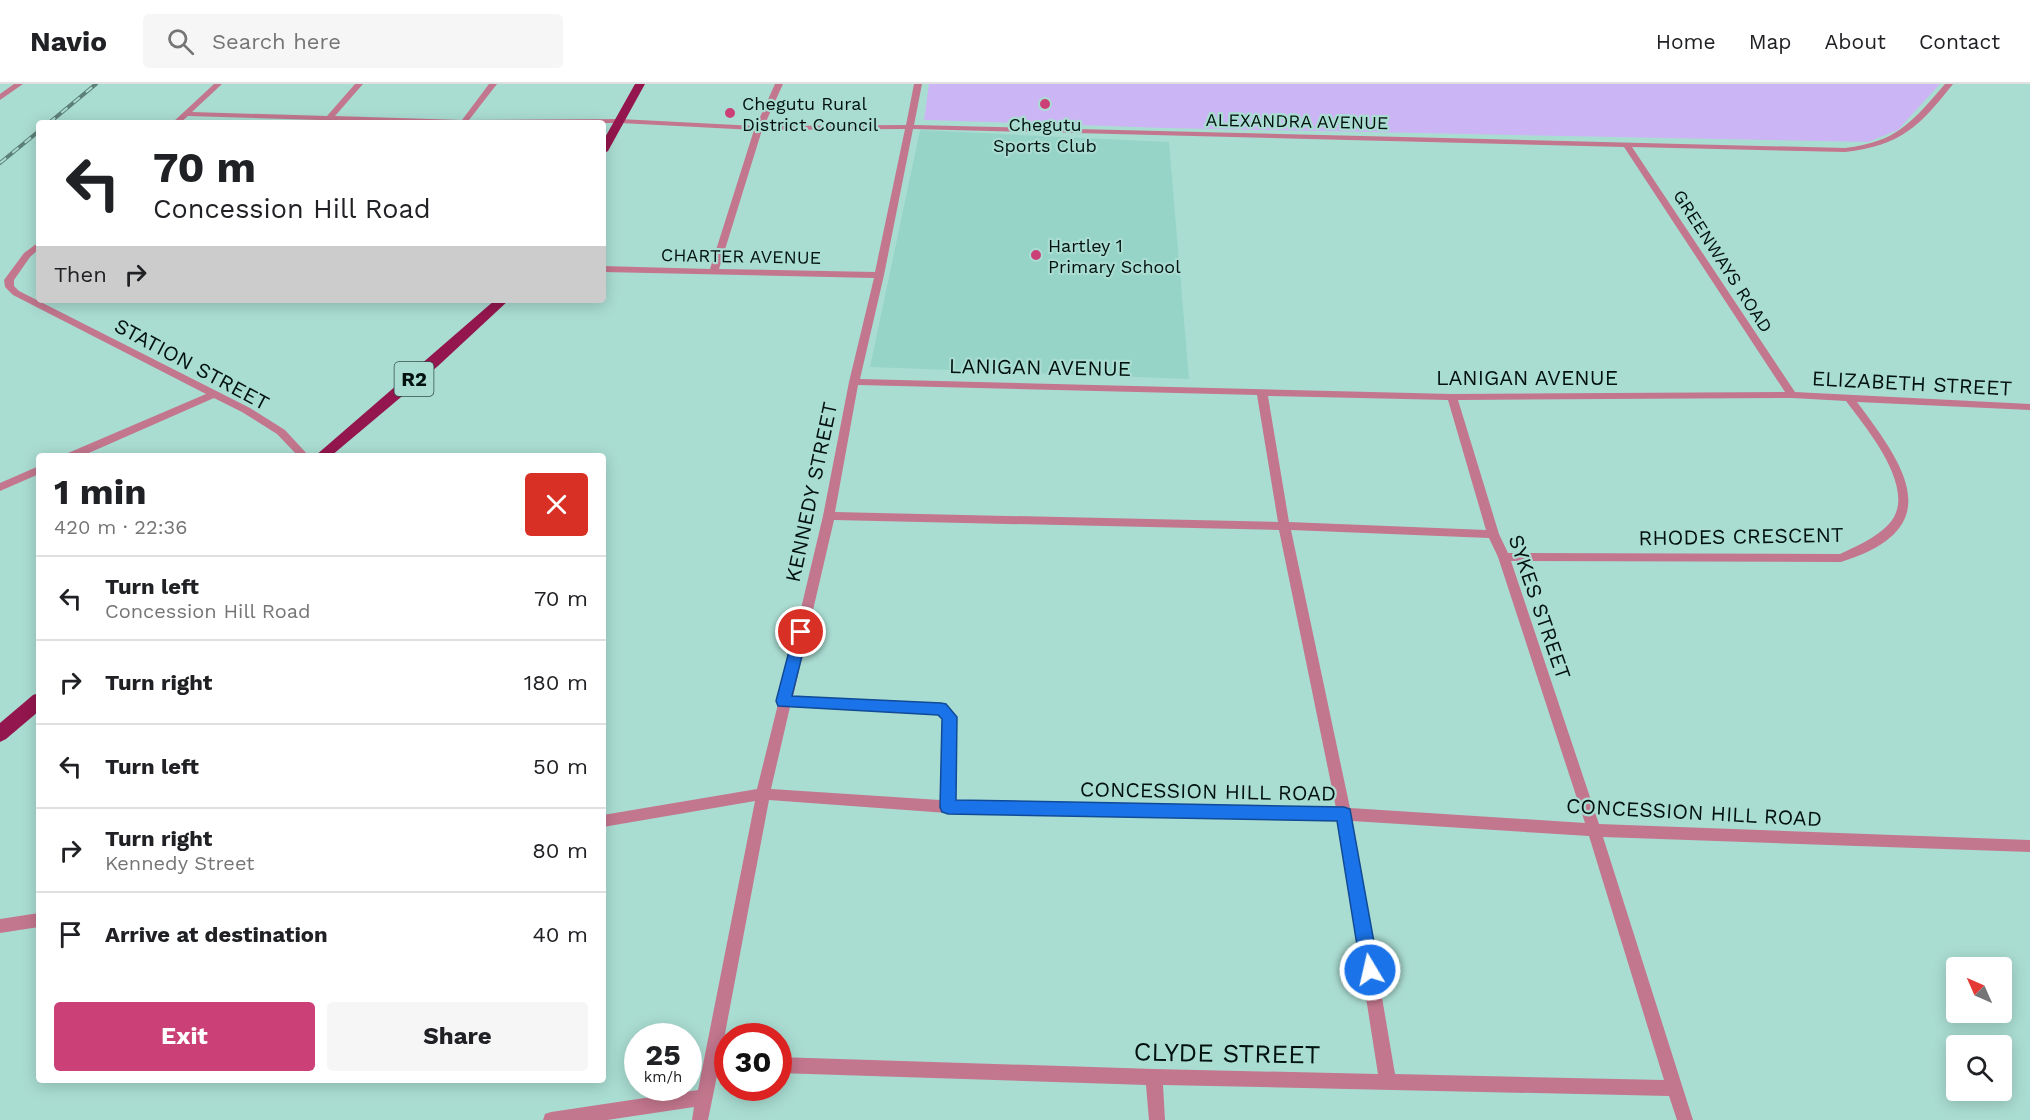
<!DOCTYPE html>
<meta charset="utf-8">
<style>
body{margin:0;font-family:"Work Sans",sans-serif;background:#f6f6f6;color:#202124;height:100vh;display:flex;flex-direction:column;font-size:22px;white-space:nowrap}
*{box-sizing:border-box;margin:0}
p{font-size:20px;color:#757577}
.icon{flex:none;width:33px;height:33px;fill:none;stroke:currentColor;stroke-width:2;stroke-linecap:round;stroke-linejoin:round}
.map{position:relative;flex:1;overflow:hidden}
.panel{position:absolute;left:36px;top:369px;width:570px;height:630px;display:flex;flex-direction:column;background:#fff;border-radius:6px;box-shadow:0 3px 15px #0003}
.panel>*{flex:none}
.banner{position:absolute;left:36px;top:36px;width:570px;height:183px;border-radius:6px;box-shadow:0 3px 15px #0003;background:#fff;color:#202124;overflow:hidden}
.needle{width:39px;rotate:315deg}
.buttons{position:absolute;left:1946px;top:873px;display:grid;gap:12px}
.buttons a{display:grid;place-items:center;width:66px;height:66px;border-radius:6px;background:#fff;box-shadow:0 3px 15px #0003;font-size:30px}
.speed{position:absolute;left:624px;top:939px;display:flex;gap:12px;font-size:30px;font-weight:700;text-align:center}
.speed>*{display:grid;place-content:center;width:78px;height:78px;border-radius:50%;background:#fff;box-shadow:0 3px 15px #0003;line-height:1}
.speed small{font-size:15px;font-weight:400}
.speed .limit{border:9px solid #d22;background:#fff;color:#111}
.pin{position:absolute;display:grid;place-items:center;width:51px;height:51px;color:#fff;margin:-26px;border:3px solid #fff;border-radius:50%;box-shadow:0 2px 6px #0007}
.me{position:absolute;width:66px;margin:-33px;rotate:351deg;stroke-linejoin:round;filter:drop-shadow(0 0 4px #0008)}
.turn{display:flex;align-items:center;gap:21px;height:126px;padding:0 18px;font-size:27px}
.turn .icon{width:78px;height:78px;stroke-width:2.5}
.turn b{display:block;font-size:42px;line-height:51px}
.then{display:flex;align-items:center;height:57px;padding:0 18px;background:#0003;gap:12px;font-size:22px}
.round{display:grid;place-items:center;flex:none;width:63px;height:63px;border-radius:6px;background:#f6f6f6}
.overview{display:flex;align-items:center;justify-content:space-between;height:102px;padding:0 18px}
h1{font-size:36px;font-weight:700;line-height:45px}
.action{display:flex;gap:12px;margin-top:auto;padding:12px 18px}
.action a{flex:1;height:69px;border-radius:6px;background:#cb4076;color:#fff;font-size:24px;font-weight:700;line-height:69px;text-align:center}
.action a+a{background:#f6f6f6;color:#202124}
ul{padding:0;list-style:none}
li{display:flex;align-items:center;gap:18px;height:84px;padding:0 18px;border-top:2px solid #e0e0e0}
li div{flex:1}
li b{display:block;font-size:22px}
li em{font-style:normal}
header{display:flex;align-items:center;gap:36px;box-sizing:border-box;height:84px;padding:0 30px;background:#fff;border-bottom:2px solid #e0e0e0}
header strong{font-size:28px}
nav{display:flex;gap:33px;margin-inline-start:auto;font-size:21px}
.search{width:420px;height:54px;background:#f6f6f6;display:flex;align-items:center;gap:15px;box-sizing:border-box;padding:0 21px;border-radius:6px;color:#757577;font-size:22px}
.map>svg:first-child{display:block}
</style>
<header>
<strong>Navio</strong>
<div class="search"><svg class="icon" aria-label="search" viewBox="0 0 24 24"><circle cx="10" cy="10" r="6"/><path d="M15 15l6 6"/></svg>Search here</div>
<nav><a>Home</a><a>Map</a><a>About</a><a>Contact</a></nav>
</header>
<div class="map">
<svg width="2030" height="1036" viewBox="0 0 2030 1036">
<rect width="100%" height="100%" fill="#aaddd2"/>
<polygon fill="#97d4c8" points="920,46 1169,58 1189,295 870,283"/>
<polygon fill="#ccb5f4" points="929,0 1940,0 1898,46 1868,58 1165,44 924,36"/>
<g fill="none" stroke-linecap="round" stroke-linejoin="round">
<g fill="#c3778e" fill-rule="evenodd">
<polygon points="14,0 23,0 0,16 0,10"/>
<path d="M 214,0 L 222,0 L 192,28 L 327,32 L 355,0 L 363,0 L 335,32 L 462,36 L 489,0 L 497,0 L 469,36 L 620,35 L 756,42 L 775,0 L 783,0 L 764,42 L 906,41 L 914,0 L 922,0 L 914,41 L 1845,64 C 1897,58 1912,38 1945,0 L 1953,0 C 1920,42 1900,62 1845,68 L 1632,63 L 1795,308 L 2030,320 L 2030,326 L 1857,318 C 1905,382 1950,444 1841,478 L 1511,477 L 1599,740 L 2030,756 L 2030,768 L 1603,753 L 1693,1036 L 1677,1036 L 1669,1012 L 1163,1001 L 1165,1036 L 1149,1036 L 1146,1001 L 778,989 L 778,973 L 1154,985 L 1378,990 L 1338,736 L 947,729 L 769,716 L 721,971 L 728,971 L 728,987 L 718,987 L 708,1036 L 692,1036 L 694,1023 L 607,1036 L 543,1036 L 545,1030 L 551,1028 L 698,1006 L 755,717 L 603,743 L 603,731 L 757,705 L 778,620 L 777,617 L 780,613 L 823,432 L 849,298 L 874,194 L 603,188 L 603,182 L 710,185 L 754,46 L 620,39 L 419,39 L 188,32 L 180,39 L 172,39 ZM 905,45 L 875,188 L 719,185 L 762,46 ZM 913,45 L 1624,63 L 1785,308 L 1452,310 L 860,295 L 884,191 ZM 858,301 L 1257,311 L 1278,438 L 835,428 ZM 1268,312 L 1448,316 L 1486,446 L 1289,438 ZM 1792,314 L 1846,317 C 1866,344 1921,408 1888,441 C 1874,455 1857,462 1840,470 L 1508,469 L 1499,450 L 1458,316 ZM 834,436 L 1279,446 L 1336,724 L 954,717 L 957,633 L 946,621 L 793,612 ZM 1291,446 L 1489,454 L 1498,473 L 1585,739 L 1350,724 ZM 790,623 L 938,630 L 943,635 L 940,716 L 771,705 ZM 1352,737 L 1589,752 L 1664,996 L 1395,990 Z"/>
<polygon points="39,158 39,165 30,173 14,196 14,202 19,207 250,324 285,346 309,372 298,372 277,350 242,328 214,314 82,372 67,372 68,369 206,310 13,211 5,203 4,196 24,169"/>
<polygon points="39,382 39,390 0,407 0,399"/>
<polygon points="39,829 39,843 0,849 0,835"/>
</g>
<g fill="#94164e" fill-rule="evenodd">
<polygon points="635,0 645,0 608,67 603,70 603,57"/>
<polygon points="495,216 509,216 438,282 331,372 315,372"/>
<polygon points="39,609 39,627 6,655 0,658 0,639 33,611"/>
</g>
<defs>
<g id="rail">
<polyline points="49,39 96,0"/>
<polyline points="0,79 39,47"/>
</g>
</defs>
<use href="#rail" stroke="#5d8078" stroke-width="4"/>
<use href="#rail" stroke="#aaddd2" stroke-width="2" stroke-dasharray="8" stroke-linecap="butt"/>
</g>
<polygon fill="#1a73e8" stroke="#114b97" stroke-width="1.5" points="801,542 808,548 792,612 941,619 946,620 957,633 956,716 1344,723 1350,725 1379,886 1376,892 1370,895 1364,892 1361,886 1337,737 948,730 942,728 940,723 942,635 938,631 778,622 776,617 794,548"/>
<g fill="#cb4076" stroke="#aaddd2" stroke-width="2">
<circle cx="1045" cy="20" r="6"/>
<circle cx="730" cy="29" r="6"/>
<circle cx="1036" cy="171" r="6"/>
</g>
<g text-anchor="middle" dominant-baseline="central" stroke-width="4.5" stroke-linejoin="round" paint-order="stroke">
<g font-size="18" fill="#01110e" stroke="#aaddd2" text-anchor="start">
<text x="742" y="19">Chegutu Rural<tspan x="742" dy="21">District Council</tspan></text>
<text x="1045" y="40" text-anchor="middle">Chegutu<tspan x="1045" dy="21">Sports Club</tspan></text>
<text x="1048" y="161">Hartley 1<tspan x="1048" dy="21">Primary School</tspan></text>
</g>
<g font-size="18" fill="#01110e" stroke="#aaddd2">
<text transform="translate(1297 37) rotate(1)">ALEXANDRA AVENUE</text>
<text transform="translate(741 172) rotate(1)">CHARTER AVENUE</text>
<text transform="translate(1723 177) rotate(57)">GREENWAYS ROAD</text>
</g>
<rect fill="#aaddd2" stroke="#344e49" stroke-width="1.5" x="394.5" y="278" width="39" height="34" rx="4.5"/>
<g font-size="20" font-weight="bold" fill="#01110e">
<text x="414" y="295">R2</text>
</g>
<g font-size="21" fill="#01110e" stroke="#aaddd2">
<text transform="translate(192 280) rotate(28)">STATION STREET</text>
<text transform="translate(1040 283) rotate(1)">LANIGAN AVENUE</text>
<text x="1527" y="293">LANIGAN AVENUE</text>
<text transform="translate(1912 299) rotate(3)">ELIZABETH STREET</text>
<text transform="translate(811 408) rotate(-78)">KENNEDY STREET</text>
<text transform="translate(1741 452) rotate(-1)">RHODES CRESCENT</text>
<text transform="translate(1540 523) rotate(71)">SYKES STREET</text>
<text transform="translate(1208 707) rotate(1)">CONCESSION HILL ROAD</text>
<text transform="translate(1694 728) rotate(3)">CONCESSION HILL ROAD</text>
</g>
<g font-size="26" fill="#01110e" stroke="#aaddd2">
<text transform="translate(1227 969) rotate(1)">CLYDE STREET</text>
</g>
</g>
</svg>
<div class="buttons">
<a><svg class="needle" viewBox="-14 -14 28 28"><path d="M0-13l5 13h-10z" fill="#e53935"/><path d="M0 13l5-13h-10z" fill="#757577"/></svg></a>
<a><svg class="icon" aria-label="search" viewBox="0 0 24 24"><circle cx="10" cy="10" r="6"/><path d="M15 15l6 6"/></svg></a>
</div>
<div class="speed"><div>25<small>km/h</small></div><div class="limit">30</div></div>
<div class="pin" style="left:801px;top:548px;background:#d93025"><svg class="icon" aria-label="arrive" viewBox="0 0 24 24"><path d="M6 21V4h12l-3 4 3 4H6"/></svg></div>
<svg class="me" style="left:1370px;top:886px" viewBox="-20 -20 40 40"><circle r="17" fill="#1a73e8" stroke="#fff" stroke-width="3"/><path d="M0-11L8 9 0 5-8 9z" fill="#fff"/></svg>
<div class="banner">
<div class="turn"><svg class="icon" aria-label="left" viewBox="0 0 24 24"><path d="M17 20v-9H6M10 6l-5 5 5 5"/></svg><div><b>70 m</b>Concession Hill Road</div></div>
<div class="then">Then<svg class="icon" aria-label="right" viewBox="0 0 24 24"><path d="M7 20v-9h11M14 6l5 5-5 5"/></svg></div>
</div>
<section class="panel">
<div class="overview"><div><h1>1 min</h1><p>420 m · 22:36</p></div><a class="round" style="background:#d93025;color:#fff"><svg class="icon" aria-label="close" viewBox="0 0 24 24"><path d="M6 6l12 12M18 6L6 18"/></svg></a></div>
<ul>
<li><svg class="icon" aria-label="left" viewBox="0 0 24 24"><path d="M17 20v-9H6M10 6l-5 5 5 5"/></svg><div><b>Turn left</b><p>Concession Hill Road</p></div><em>70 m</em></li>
<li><svg class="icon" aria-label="right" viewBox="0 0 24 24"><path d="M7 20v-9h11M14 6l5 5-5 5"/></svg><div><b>Turn right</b></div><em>180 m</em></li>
<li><svg class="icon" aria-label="left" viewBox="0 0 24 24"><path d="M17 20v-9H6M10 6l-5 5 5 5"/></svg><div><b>Turn left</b></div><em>50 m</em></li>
<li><svg class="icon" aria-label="right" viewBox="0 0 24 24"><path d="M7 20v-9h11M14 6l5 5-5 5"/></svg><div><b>Turn right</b><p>Kennedy Street</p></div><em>80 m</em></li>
<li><svg class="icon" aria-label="arrive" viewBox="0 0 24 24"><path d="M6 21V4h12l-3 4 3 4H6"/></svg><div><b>Arrive at destination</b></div><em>40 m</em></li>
</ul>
<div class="action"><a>Exit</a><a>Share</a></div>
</section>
</div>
